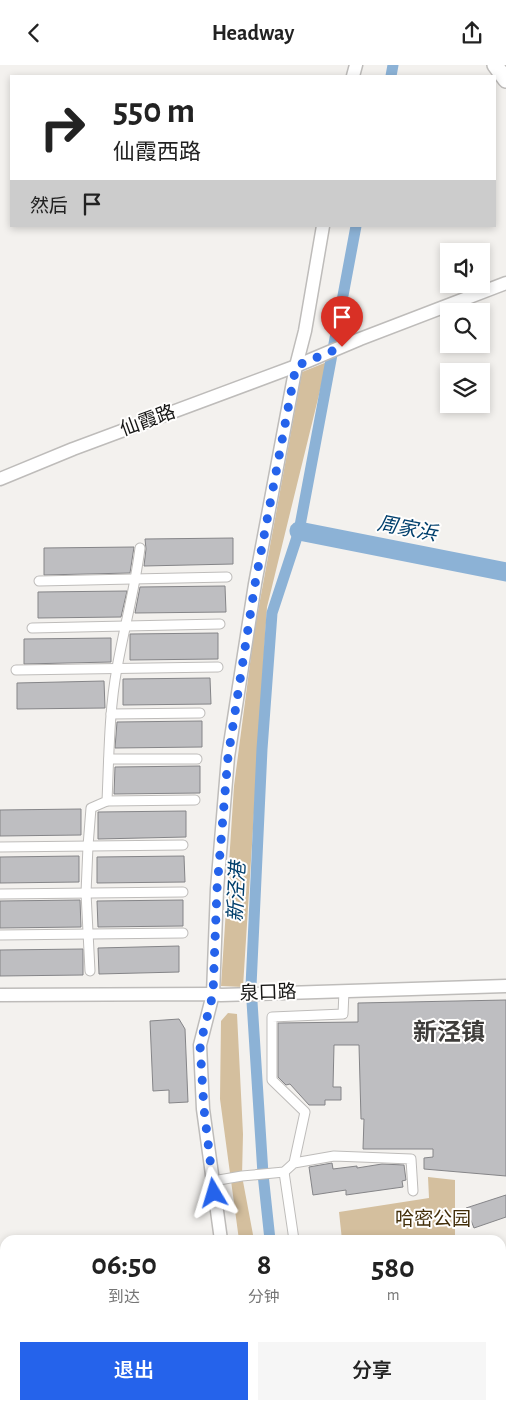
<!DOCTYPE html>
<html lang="zh">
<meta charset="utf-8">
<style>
body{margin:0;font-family:"Alegreya Sans","Noto Sans SC",sans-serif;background:#f6f6f6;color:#222;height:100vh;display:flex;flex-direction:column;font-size:19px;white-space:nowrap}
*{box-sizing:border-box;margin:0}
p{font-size:16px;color:#767676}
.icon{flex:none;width:28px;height:28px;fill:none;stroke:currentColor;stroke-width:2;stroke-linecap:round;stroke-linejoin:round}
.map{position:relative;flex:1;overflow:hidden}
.drawer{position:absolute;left:0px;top:1170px;width:506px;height:175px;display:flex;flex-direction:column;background:#fff;border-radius:15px 15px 0 0;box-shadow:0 2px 8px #0003}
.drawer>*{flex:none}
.top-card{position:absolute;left:10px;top:10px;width:486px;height:152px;border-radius:0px;box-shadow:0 2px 8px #0003;background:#fff;color:#222;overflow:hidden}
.controls{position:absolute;left:440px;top:178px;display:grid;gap:10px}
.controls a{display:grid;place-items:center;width:50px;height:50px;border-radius:0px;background:#fff;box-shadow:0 2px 8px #0003;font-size:25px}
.pin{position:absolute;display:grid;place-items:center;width:42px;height:42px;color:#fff;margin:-51px -21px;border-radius:50% 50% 50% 0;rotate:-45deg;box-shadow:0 0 5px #0007}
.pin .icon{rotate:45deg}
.me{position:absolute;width:55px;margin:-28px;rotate:353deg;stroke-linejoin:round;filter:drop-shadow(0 0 4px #0008)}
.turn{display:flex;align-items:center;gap:18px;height:105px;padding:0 20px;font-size:22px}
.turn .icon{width:65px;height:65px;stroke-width:2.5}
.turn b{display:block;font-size:35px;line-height:42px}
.then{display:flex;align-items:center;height:48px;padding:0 20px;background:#0003;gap:10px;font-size:19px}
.eta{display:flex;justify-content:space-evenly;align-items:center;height:85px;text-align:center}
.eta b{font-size:30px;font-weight:600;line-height:35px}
.action{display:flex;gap:10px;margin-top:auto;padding:10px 20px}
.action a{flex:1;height:58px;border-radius:0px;background:#2563eb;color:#fff;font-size:20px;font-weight:600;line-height:58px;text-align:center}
.action a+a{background:#f6f6f6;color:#222}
header{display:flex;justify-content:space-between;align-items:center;height:65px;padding:0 20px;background:#fff;font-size:22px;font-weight:600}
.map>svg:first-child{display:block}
</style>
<header><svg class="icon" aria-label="back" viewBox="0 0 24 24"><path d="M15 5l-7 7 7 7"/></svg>Headway<svg class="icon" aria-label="share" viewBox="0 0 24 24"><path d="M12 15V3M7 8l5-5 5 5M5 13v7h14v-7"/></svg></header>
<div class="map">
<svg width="506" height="1345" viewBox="0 0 506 1345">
<rect width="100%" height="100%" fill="#f3f1ee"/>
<g fill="#d4bf9e">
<polygon points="327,297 267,542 243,922 221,921 234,721 254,568 302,307"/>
<polygon points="228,948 237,949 243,1069 242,1111 254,1175 239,1175 220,1034 221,956"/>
<polygon points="428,1112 455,1115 455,1175 342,1175 339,1147 429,1133"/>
<polygon points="239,1340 277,1340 278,1345 239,1345"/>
<polygon points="300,1340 411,1340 411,1345 301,1345"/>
</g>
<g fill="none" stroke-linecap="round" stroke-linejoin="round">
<g stroke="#8cb2d6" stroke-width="11">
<polyline points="391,11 393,0"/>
<polyline points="270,1175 263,1109 251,921 262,684 272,548 299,466 356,161"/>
<polyline points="289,1340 290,1345"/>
</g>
<polyline stroke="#8cb2d6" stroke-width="19" points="299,466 506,507"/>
</g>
<g fill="#bebec1" stroke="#858588">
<polygon points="233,473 233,499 144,501 146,484 145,474"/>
<polygon points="134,482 130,508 44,510 44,483"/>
<polygon points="225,521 226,547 135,548 140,522"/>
<polygon points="127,526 121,552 38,553 38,527"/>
<polygon points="218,568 218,594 130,595 130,569"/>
<polygon points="111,573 111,597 24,599 24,574"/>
<polygon points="210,613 211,639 123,640 123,614"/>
<polygon points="104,616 105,643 17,644 17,618"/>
<polygon points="202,656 202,682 115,683 117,657"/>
<polygon points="200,701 200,728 114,729 115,702"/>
<polygon points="81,744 81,770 0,771 0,745"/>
<polygon points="186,746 186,772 98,774 98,747"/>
<polygon points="79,791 79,817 0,818 0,792"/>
<polygon points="184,791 185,817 97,818 97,792"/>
<polygon points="80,835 81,862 0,863 0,836"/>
<polygon points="183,835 183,861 98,862 97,836"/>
<polygon points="179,881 179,907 99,909 98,883"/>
<polygon points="83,884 83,910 0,911 0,885"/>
<polygon points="506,935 506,1111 424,1104 424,1093 433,1092 433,1084 363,1084 364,1054 361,1054 359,980 334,980 333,1022 341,1022 341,1035 325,1035 325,1040 309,1040 290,1019 286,1020 278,1012 278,958 358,957 358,938"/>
<polygon points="179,954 185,964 188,1037 169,1038 169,1025 153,1026 150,956"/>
<polygon points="332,1098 333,1104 357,1101 357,1103 382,1099 404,1100 406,1115 402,1116 403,1122 346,1130 346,1125 313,1130 309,1102"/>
<polygon points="506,1130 506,1152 474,1163 466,1143"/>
</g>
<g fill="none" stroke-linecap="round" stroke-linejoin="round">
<defs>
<g id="street">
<polyline points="39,516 227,512"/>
<polyline points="32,563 220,559"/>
<polyline points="16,605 218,602"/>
<polyline points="111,649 200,648"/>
<polyline points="109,694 197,694"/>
<polyline points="107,736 195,735"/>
<polyline points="0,782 183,780"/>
<polyline points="0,829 183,827"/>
<polyline points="0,870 183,868"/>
<path d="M 90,906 L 86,828 L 88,781 L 91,743 L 107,736 C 109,692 109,646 117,603 C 124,563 135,524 140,483"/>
<polyline points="294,1098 305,1047 272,1015 272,952 343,949 344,926"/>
<polyline points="284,1107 294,1175"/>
<polyline points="213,1116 242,1111 284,1107 294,1098 334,1091 411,1094 413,1126"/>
</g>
<g id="secondary">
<polyline points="353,11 356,0"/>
<polyline points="0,414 73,384 296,301 360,274 506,218"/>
<polyline points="0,930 213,929 221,930 506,921"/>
<polyline points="221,1175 203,1044 200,980 213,929 217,824 228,692 255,519 296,301 305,266 323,161"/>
<polyline points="222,1345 222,1340"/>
</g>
<g id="primary">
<polyline points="495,0 506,15"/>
<polyline points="0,1250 5,1256"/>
<polyline points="65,1340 68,1345"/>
</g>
<g id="highway">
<polyline points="0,1271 5,1279"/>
<polyline points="0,1324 5,1332"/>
<polyline points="17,1340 21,1345"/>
<polyline points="44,1340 47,1345"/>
</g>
</defs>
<use href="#street" stroke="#bebcba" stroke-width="11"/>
<use href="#secondary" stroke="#bebcba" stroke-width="15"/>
<use href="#primary" stroke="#bebcba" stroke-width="18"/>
<use href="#highway" stroke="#bebcba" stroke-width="19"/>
<use href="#street" stroke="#fff" stroke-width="9"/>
<use href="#secondary" stroke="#fff" stroke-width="12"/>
<use href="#primary" stroke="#fff" stroke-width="15"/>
<use href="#highway" stroke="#fff" stroke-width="16"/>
</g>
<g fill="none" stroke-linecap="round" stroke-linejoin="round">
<polyline stroke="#2563eb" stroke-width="9" stroke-dasharray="0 16.2" points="214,1128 204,1044 200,980 213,929 217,824 228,692 231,673 255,519 296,301 342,282"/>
</g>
<g text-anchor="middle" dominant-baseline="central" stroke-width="4" stroke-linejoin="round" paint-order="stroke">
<g font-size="19" fill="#151514" stroke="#fffefd">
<text transform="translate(148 356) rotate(-20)">仙霞路</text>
<text transform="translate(268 928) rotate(-2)">泉口路</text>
</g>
<g font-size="19" fill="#422e09" stroke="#fffefd">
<text x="433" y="1154">哈密公园</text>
</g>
<g font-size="20" font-style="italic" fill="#003f6c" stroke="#fffefd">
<text transform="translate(407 464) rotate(11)">周家浜</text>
<text transform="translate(237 827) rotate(-87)">新泾港</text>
</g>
<g font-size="24" font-weight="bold" fill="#3e3c3a" stroke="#fffefd">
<text x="449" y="968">新泾镇</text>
</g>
</g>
</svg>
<div class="controls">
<a><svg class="icon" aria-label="sound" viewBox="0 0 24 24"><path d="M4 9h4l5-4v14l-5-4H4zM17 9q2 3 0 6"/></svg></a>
<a><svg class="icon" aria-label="search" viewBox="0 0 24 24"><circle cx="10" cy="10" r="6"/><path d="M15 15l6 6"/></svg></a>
<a><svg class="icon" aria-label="layers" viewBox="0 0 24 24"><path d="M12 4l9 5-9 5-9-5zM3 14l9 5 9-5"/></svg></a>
</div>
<div class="pin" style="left:342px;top:282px;background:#d93025"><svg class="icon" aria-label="arrive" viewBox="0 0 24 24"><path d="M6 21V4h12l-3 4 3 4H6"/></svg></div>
<svg class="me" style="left:214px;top:1128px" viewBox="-20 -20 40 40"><path d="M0-17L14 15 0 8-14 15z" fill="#2563eb" stroke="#fff" stroke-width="4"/></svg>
<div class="top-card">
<div class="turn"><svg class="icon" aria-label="right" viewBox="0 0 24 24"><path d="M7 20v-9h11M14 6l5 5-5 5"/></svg><div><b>550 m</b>仙霞西路</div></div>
<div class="then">然后<svg class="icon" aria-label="arrive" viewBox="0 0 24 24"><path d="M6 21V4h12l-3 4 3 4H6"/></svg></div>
</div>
<section class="drawer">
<div class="eta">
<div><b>06:50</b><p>到达</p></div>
<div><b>8</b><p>分钟</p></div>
<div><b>580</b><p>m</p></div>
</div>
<div class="action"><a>退出</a><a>分享</a></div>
</section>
</div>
